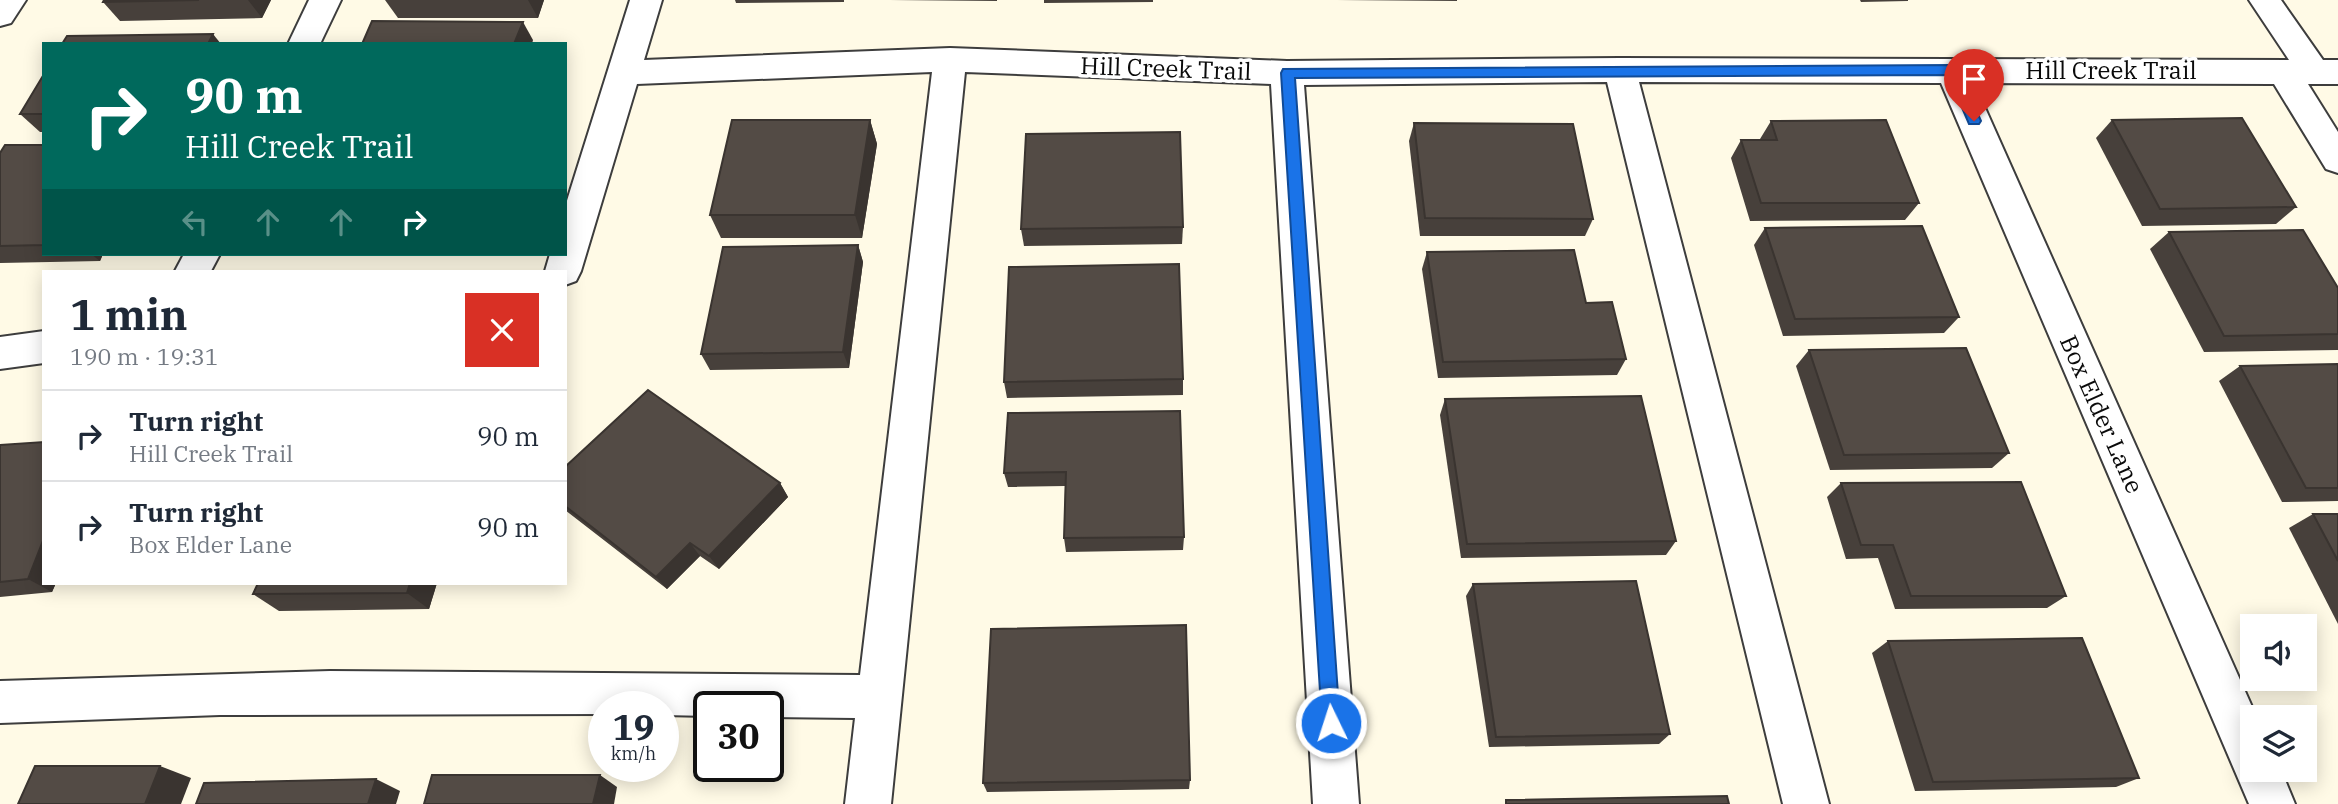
<!DOCTYPE html>
<meta charset="utf-8">
<style>
body{margin:0;font-family:"IBM Plex Serif",serif;background:#f6f6f7;color:#1f2937;height:100vh;display:flex;flex-direction:column;font-size:26px;white-space:nowrap}
*{box-sizing:border-box;margin:0}
p{font-size:23px;color:#747a83}
.icon{flex:none;width:38px;height:38px;fill:none;stroke:currentColor;stroke-width:2;stroke-linecap:round;stroke-linejoin:round}
.map{position:relative;flex:1;overflow:hidden}
.sheet{position:absolute;left:42px;top:270px;width:525px;height:315px;display:flex;flex-direction:column;background:#fff;border-radius:0px;box-shadow:0 4px 18px #0003}
.sheet>*{flex:none}
.hud{position:absolute;left:42px;top:42px;width:525px;height:214px;border-radius:0px;box-shadow:0 4px 18px #0003;background:#00695c;color:#fff;overflow:hidden}
.fabs{position:absolute;left:2240px;top:614px;display:grid;gap:14px}
.fabs a{display:grid;place-items:center;width:77px;height:77px;border-radius:0px;background:#fff;box-shadow:0 4px 18px #0003;font-size:35px}
.speed{position:absolute;left:588px;top:691px;display:flex;gap:14px;font-size:35px;font-weight:700;text-align:center}
.speed>*{display:grid;place-content:center;width:91px;height:91px;border-radius:50%;background:#fff;box-shadow:0 4px 18px #0003;line-height:1}
.speed small{font-size:18px;font-weight:400}
.speed .limit{border:4px solid #111;border-radius:10px;background:#fff;color:#111}
.pin{position:absolute;display:grid;place-items:center;width:60px;height:60px;color:#fff;margin:-72px -30px;border-radius:50% 50% 50% 0;rotate:-45deg;box-shadow:0 0 7px #0007}
.pin .icon{rotate:45deg}
.me{position:absolute;width:77px;margin:-38px;rotate:356deg;stroke-linejoin:round;filter:drop-shadow(0 0 5px #0008)}
.turn{display:flex;align-items:center;gap:24px;height:147px;padding:0 28px;font-size:32px}
.turn .icon{width:91px;height:91px;stroke-width:2.5}
.turn b{display:block;font-size:49px;line-height:60px}
.lanes{display:flex;align-items:center;height:66px;padding:0 28px;background:#0003;justify-content:center;gap:35px;direction:ltr}
.lanes .off{opacity:.35}
.round{display:grid;place-items:center;flex:none;width:74px;height:74px;border-radius:0px;background:#f6f6f7}
.summary{display:flex;align-items:center;justify-content:space-between;height:119px;padding:0 28px}
h1{font-size:42px;font-weight:700;line-height:52px}
ul{padding:0;list-style:none}
li{display:flex;align-items:center;gap:21px;height:91px;padding:0 28px;border-top:2px solid #e0e1e3}
li div{flex:1}
li b{display:block;font-size:26px}
li em{font-style:normal}
.map>svg:first-child{display:block}
</style>
<div class="map">
<svg width="2338" height="804" viewBox="0 0 2338 804">
<rect width="100%" height="100%" fill="#fffae6"/>
<g fill="none" stroke-linecap="round" stroke-linejoin="round">
<defs>
<g id="minor">
<polygon points="0,0 26,0 11,23 0,26"/>
<polygon points="309,0 341,0 320,44 288,44"/>
<polygon points="630,0 662,0 644,60 950,48 1287,61 1620,58 2289,60 2249,0 2281,0 2323,60 2338,60 2338,84 2308,84 2338,132 2338,173 2326,169 2274,84 1974,83 2257,718 2252,718 2252,770 2281,770 2295,804 2249,804 1941,83 1639,82 1829,804 1783,804 1607,82 1304,85 1359,804 1313,804 1271,84 965,72 891,804 845,804 855,718 768,717 768,707 709,707 709,716 663,715 663,707 604,707 604,714 220,715 0,723 0,681 330,671 860,675 932,72 637,84 581,271 576,281 565,285 565,271 545,271 550,254 565,254 565,207"/>
<polygon points="184,254 220,254 211,271 175,271"/>
<polygon points="44,331 44,363 0,369 0,337"/>
</g>
</defs>
<use href="#minor" stroke="#3d3d3d" stroke-width="4"/>
<use href="#minor" fill="#fff" fill-rule="evenodd"/>
</g>
<g fill="#47403b">
<polygon points="104,0 271,0 262,18 120,21 103,2"/>
<polygon points="385,0 544,0 538,18 398,18"/>
<polygon points="735,0 844,0 844,2 736,3"/>
<polygon points="890,0 997,0 997,1"/>
<polygon points="1044,0 1153,0 1153,2 1044,3"/>
<polygon points="1337,0 1457,0 1457,1"/>
<polygon points="1860,0 1908,0 1908,1 1861,2"/>
<polygon points="44,74 44,132 40,132 20,114"/>
<polygon points="870,120 877,144 862,238 721,238 710,215"/>
<polygon points="2112,120 2296,207 2276,224 2142,226 2096,138"/>
<polygon points="1771,121 1919,203 1905,220 1750,221 1731,158 1741,140 1761,140 1760,139"/>
<polygon points="1414,123 1593,219 1585,236 1420,236 1409,141"/>
<polygon points="44,145 44,254 103,254 100,261 0,263 0,153"/>
<polygon points="1183,227 1182,244 1024,246 1021,229"/>
<polygon points="1765,228 1959,317 1944,333 1783,336 1754,245"/>
<polygon points="2169,232 2338,288 2338,350 2204,352 2150,249"/>
<polygon points="858,245 863,262 849,368 710,370 701,354"/>
<polygon points="1427,252 1586,303 1626,359 1617,375 1438,378 1422,269"/>
<polygon points="280,254 378,254 282,255"/>
<polygon points="1809,350 2009,453 1992,468 1830,470 1796,366"/>
<polygon points="2338,364 2338,501 2282,502 2219,381 2240,366"/>
<polygon points="1183,379 1183,395 1007,398 1004,382"/>
<polygon points="1445,399 1676,541 1666,555 1461,558 1440,415"/>
<polygon points="1008,413 1184,537 1183,550 1066,552 1064,538 1065,486 1008,487 1004,473"/>
<polygon points="0,445 44,583 56,583 52,592 0,597"/>
<polygon points="565,467 780,483 788,497 719,569 700,556 667,589 565,510"/>
<polygon points="1841,483 2066,596 2047,608 1895,609 1878,558 1846,559 1827,497"/>
<polygon points="2313,514 2338,514 2338,624 2289,528"/>
<polygon points="258,583 437,583 429,609 279,611 253,594"/>
<polygon points="1473,584 1670,734 1659,744 1489,747 1466,596"/>
<polygon points="1888,641 2139,778 2116,787 1915,791 1872,653"/>
<polygon points="1190,780 1189,789 987,792 983,783"/>
</g>
<g fill="#3a3430">
<polygon points="248,0 271,0 262,18"/>
<polygon points="528,0 544,0 538,18"/>
<polygon points="523,22 533,40 532,44 514,44"/>
<polygon points="213,34 221,44 208,44"/>
<polygon points="870,120 877,144 862,238 855,215"/>
<polygon points="858,245 863,262 849,368 843,352"/>
<polygon points="91,254 103,254 100,261"/>
<polygon points="780,483 788,497 719,569 709,556"/>
<polygon points="44,538 44,583 56,583 52,592 28,579"/>
<polygon points="690,543 700,556 667,589 656,577"/>
<polygon points="410,583 437,583 429,609 407,593"/>
<polygon points="160,766 191,778 181,804 145,804"/>
<polygon points="600,775 617,787 614,804 593,804"/>
<polygon points="376,779 400,791 396,804 368,804"/>
</g>
<g fill="#534b45" stroke="#3a3430" stroke-width="2">
<polygon points="104,0 199,0 103,2"/>
<polygon points="372,21 523,22 514,44 362,44"/>
<polygon points="213,34 208,44 62,44 67,36"/>
<polygon points="44,74 44,114 20,114"/>
<polygon points="2242,118 2296,207 2160,209 2112,120"/>
<polygon points="732,120 870,120 855,215 710,215"/>
<polygon points="1886,120 1919,203 1761,203 1741,140 1777,140 1771,121"/>
<polygon points="1414,123 1573,124 1593,219 1425,218"/>
<polygon points="1180,132 1183,227 1021,229 1026,134"/>
<polygon points="5,145 44,145 44,245 0,246 0,153"/>
<polygon points="1922,226 1959,317 1795,319 1765,228"/>
<polygon points="2303,230 2338,288 2338,334 2224,336 2169,232"/>
<polygon points="858,245 843,352 701,354 723,247"/>
<polygon points="1574,250 1586,303 1612,302 1626,359 1443,362 1427,252"/>
<polygon points="1179,264 1183,379 1004,382 1009,267"/>
<polygon points="1966,348 2009,453 1844,455 1809,350"/>
<polygon points="2338,364 2338,488 2306,488 2240,366"/>
<polygon points="648,390 780,483 709,556 690,543 656,577 565,506 565,467"/>
<polygon points="1641,396 1676,541 1467,544 1445,399"/>
<polygon points="1180,411 1184,537 1064,538 1066,472 1004,473 1008,413"/>
<polygon points="44,442 44,538 28,579 0,582 0,445"/>
<polygon points="2021,482 2066,596 1911,596 1893,545 1861,545 1841,483"/>
<polygon points="2313,514 2338,514 2338,561"/>
<polygon points="1636,581 1670,734 1496,737 1473,584"/>
<polygon points="258,583 410,583 407,593 253,594"/>
<polygon points="1186,625 1190,780 983,783 991,629"/>
<polygon points="2082,638 2139,778 1933,782 1888,641"/>
<polygon points="35,766 160,766 145,804 18,804"/>
<polygon points="432,775 600,775 593,804 424,804"/>
<polygon points="376,779 368,804 196,804 204,783"/>
<polygon points="1727,796 1729,804 1506,804 1506,800"/>
</g>
<polygon fill="#1a73e8" stroke="#114b97" stroke-width="2" points="1952,65 1959,70 1981,121 1979,124 1969,124 1948,75 1295,78 1340,723 1338,729 1331,732 1325,729 1322,723 1281,73 1283,69"/>
<g text-anchor="middle" dominant-baseline="central" stroke-width="7" stroke-linejoin="round" paint-order="stroke">
<g font-size="24" fill="#0a0a0a" stroke="#fff">
<text transform="translate(1166 68) rotate(2)">Hill Creek Trail</text>
<text x="2111" y="70">Hill Creek Trail</text>
<text transform="translate(2102 414) rotate(66)">Box Elder Lane</text>
</g>
</g>
</svg>
<div class="fabs">
<a><svg class="icon" aria-label="sound" viewBox="0 0 24 24"><path d="M4 9h4l5-4v14l-5-4H4zM17 9q2 3 0 6"/></svg></a>
<a><svg class="icon" aria-label="layers" viewBox="0 0 24 24"><path d="M12 4l9 5-9 5-9-5zM3 14l9 5 9-5"/></svg></a>
</div>
<div class="speed"><div>19<small>km/h</small></div><div class="limit">30</div></div>
<div class="pin" style="left:1974px;top:121px;background:#d93025"><svg class="icon" aria-label="arrive" viewBox="0 0 24 24"><path d="M6 21V4h12l-3 4 3 4H6"/></svg></div>
<svg class="me" style="left:1331px;top:723px" viewBox="-20 -20 40 40"><circle r="17" fill="#1a73e8" stroke="#fff" stroke-width="3"/><path d="M0-11L8 9 0 5-8 9z" fill="#fff"/></svg>
<div class="hud">
<div class="turn"><svg class="icon" aria-label="right" viewBox="0 0 24 24"><path d="M7 20v-9h11M14 6l5 5-5 5"/></svg><div><b>90 m</b>Hill Creek Trail</div></div>
<div class="lanes"><svg class="icon off" aria-label="left" viewBox="0 0 24 24"><path d="M17 20v-9H6M10 6l-5 5 5 5"/></svg><svg class="icon off" aria-label="ahead" viewBox="0 0 24 24"><path d="M12 20V5M6 11l6-6 6 6"/></svg><svg class="icon off" aria-label="ahead" viewBox="0 0 24 24"><path d="M12 20V5M6 11l6-6 6 6"/></svg><svg class="icon" aria-label="right" viewBox="0 0 24 24"><path d="M7 20v-9h11M14 6l5 5-5 5"/></svg></div>
</div>
<section class="sheet">
<div class="summary"><div><h1>1 min</h1><p>190 m · 19:31</p></div><a class="round" style="background:#d93025;color:#fff"><svg class="icon" aria-label="close" viewBox="0 0 24 24"><path d="M6 6l12 12M18 6L6 18"/></svg></a></div>
<ul>
<li><svg class="icon" aria-label="right" viewBox="0 0 24 24"><path d="M7 20v-9h11M14 6l5 5-5 5"/></svg><div><b>Turn right</b><p>Hill Creek Trail</p></div><em>90 m</em></li>
<li><svg class="icon" aria-label="right" viewBox="0 0 24 24"><path d="M7 20v-9h11M14 6l5 5-5 5"/></svg><div><b>Turn right</b><p>Box Elder Lane</p></div><em>90 m</em></li>
</ul>
</section>
</div>
